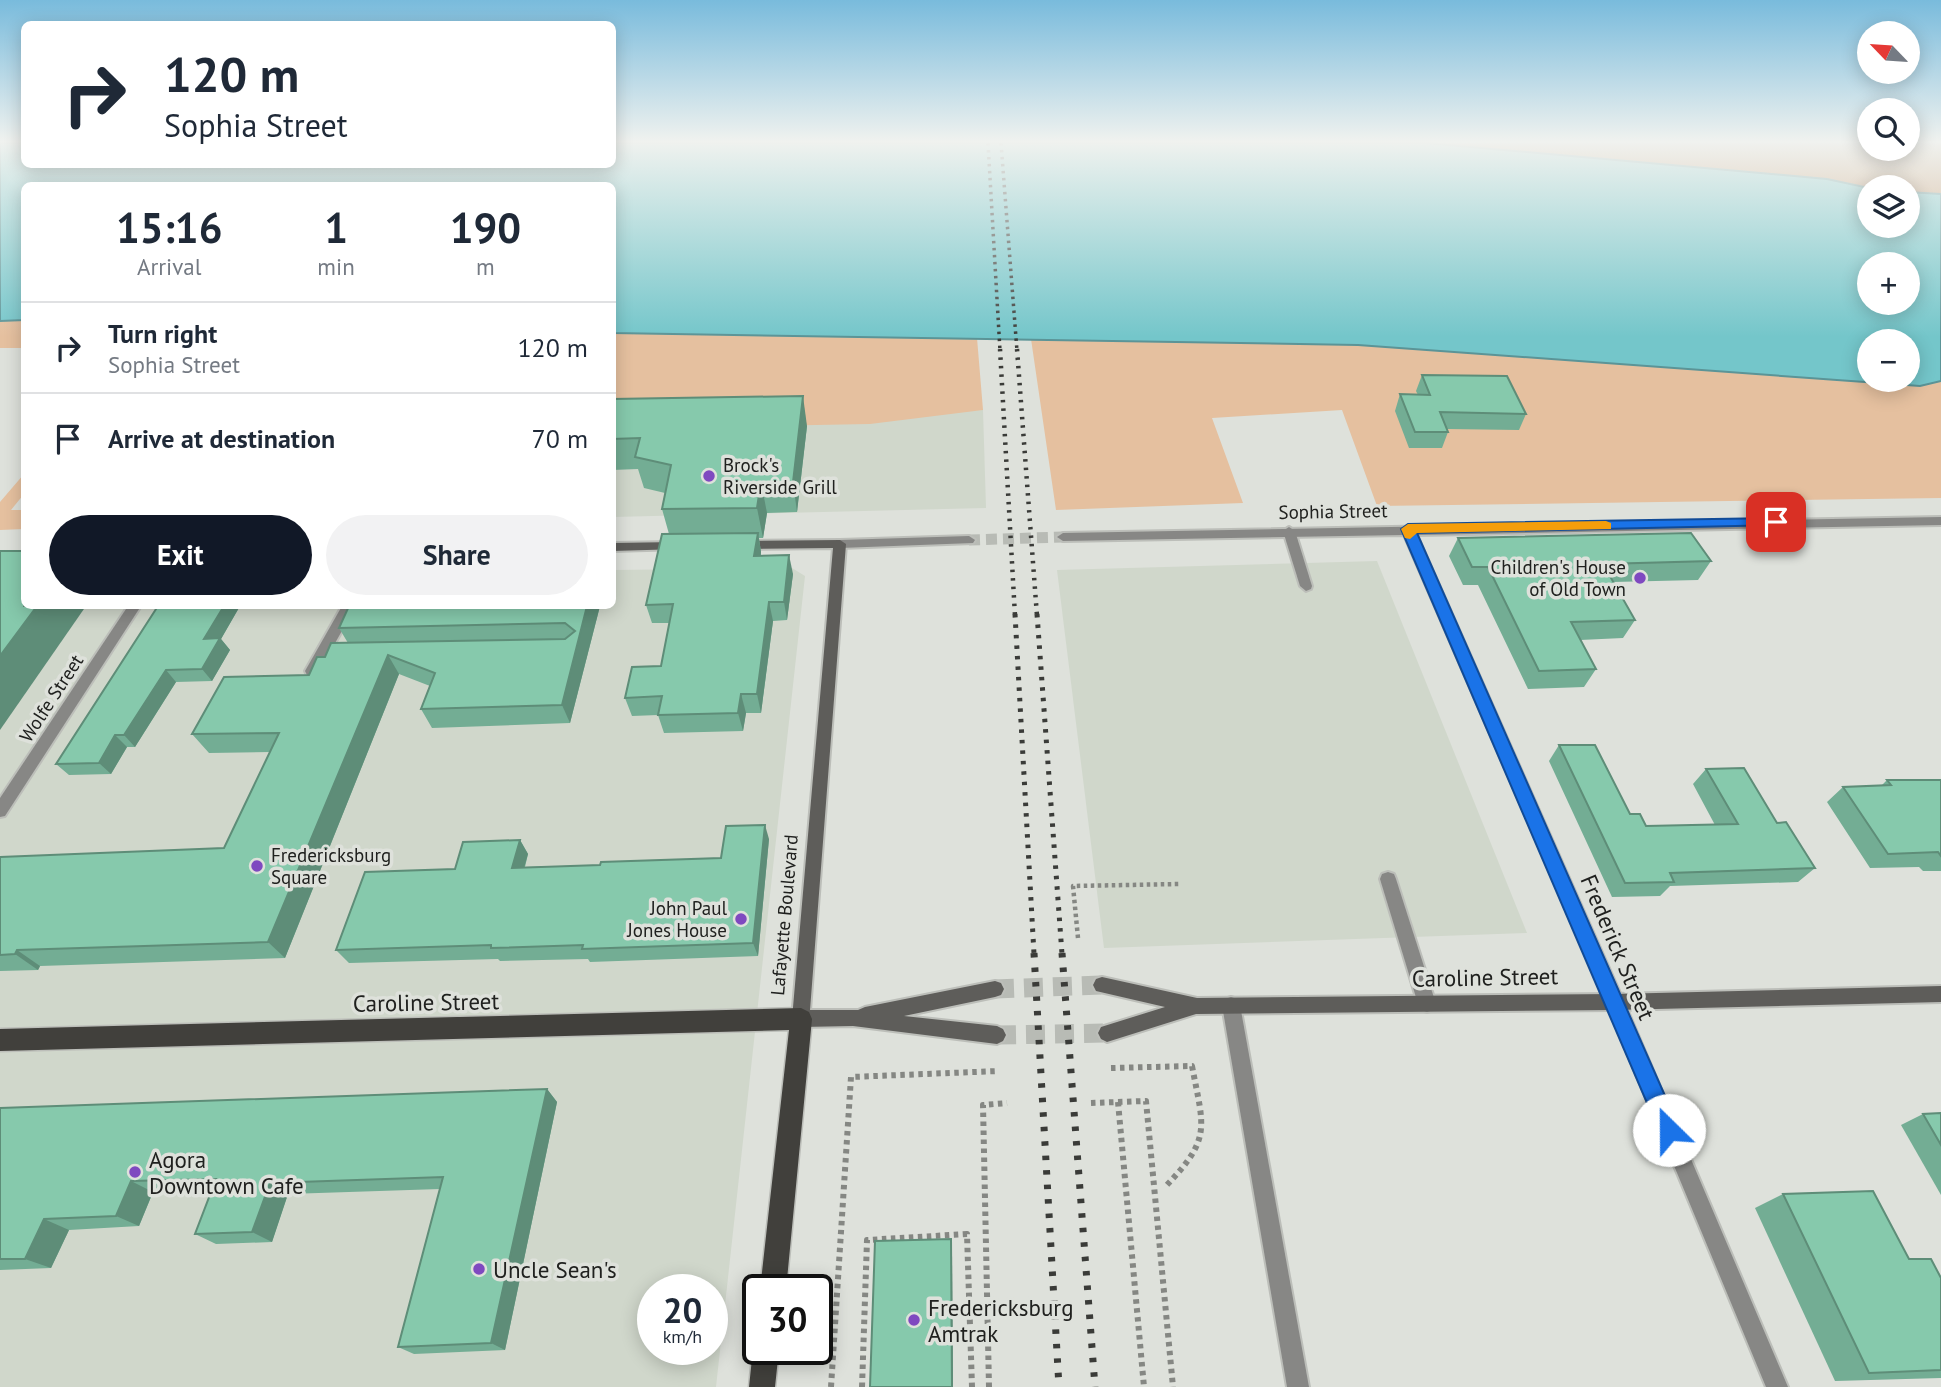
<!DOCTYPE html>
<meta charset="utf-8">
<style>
body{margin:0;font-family:"PT Sans",sans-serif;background:#f2f2f3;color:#1f2937;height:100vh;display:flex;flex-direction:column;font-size:26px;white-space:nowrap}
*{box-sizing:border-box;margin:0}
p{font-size:23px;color:#747a83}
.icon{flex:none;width:38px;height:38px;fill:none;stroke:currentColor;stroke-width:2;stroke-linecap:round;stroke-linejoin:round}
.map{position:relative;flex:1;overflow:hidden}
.details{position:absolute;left:21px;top:182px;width:595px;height:427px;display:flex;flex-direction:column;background:#fff;border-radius:10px;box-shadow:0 4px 18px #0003}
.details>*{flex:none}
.banner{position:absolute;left:21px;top:21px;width:595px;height:147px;border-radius:10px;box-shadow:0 4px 18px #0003;background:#fff;color:#1f2937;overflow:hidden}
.needle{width:46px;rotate:295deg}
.controls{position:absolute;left:1857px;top:21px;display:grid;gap:14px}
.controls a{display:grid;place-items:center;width:63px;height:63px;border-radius:50%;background:#fff;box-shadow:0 4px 18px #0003;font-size:35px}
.speed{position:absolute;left:637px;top:1274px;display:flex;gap:14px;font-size:35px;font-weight:700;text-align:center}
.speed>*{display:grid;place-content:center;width:91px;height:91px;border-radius:50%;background:#fff;box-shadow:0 4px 18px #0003;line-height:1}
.speed small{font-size:18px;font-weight:400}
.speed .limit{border:4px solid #111;border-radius:10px;background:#fff;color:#111}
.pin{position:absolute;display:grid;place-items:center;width:60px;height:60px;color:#fff;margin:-30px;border-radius:14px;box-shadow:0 4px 10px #0006}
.me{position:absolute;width:77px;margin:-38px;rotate:337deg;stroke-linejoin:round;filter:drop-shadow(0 0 5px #0008)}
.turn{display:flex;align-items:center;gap:24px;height:147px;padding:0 28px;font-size:32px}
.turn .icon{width:91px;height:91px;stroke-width:2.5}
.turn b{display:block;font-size:49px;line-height:60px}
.eta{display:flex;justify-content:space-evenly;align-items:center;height:119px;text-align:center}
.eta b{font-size:42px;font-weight:600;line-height:49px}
.cta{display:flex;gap:14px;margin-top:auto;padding:14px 28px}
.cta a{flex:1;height:80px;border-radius:42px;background:#111827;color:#fff;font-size:28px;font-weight:600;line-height:80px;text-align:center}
.cta a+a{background:#f2f2f3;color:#1f2937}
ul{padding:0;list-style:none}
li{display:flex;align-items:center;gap:21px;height:91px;padding:0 28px;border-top:2px solid #e0e1e3}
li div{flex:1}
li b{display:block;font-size:26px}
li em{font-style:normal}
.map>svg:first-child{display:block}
</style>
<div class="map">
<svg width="1941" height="1387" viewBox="0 0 1941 1387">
<rect width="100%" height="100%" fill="#dee1db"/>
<g fill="#d0d7cb" fill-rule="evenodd">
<polygon points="983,410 986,508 613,517 612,424"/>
<polygon points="1377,561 1527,933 1104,948 1057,570"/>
<path d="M 792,568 L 805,576 L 716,1387 L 0,1387 L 0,579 L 24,606 L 612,606 L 613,570 ZM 653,1290 L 712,1290 L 712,1349 L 653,1349 Z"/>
</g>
<g fill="#e5c09f">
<polygon points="24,320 24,348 0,348 0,321"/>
<polygon points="612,333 977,338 983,410 870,424 613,429"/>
<polygon points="1031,339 1358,345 1920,386 1941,381 1941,498 1377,506 1342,410 1212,418 1243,503 1056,510"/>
<polygon points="24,474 24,494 11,510 24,510 24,529 0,530 0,502"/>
</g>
<polygon fill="#ca9b71" points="1425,143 1869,143 1869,149 1908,149 1908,143 1941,143 1941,194 1908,192 1908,187 1869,188 1827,179"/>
<path fill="#74c6ca" stroke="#5b9497" stroke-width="2" fill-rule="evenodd" d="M 0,143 L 24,143 L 24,164 L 612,164 L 613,143 L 1425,143 L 1827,179 L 1869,188 L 1869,226 L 1908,226 L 1908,192 L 1941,194 L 1941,381 L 1920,386 L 1358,345 L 613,333 L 612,186 L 24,186 L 24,320 L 0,321 ZM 1869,264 L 1908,264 L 1908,303 L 1869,303 ZM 1869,341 L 1908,341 L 1908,380 L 1869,380 Z"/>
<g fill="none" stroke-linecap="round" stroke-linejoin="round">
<polyline stroke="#b8bbb5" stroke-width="11" stroke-dasharray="11 6" stroke-linecap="butt" points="969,540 1063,537"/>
<g stroke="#b8bbb5" stroke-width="19" stroke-dasharray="19 10" stroke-linecap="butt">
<polyline points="995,989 1102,985"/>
<polyline points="997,1035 1107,1033"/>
</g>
<defs>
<g id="lane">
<polygon points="1289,527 1295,531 1312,586 1311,589 1306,591 1300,586 1283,531"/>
<polygon points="342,606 356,606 317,675 307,675 305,671"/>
<polygon points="1388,872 1394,874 1396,879 1436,1004 1433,1010 1427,1012 1421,1010 1418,1004 1380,879 1382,874"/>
<polygon points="1231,997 1237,999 1240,1005 1309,1387 1287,1387 1222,1005 1225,999"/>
</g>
<g id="street">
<polygon points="1941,517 1941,525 1417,535 1624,1002 1788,1387 1766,1387 1606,1002 1404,535 1063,541 1057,537 1063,533"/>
<polygon points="969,536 975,540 973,543 840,548 834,544 840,540"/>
<polygon points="128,606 141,606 5,816 0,817 0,798"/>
</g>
<g id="secondary">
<polygon points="840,540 846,544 810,1010 858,1010 865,1007 995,981 1001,983 1004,989 1001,995 995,997 904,1016 997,1026 1003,1029 1006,1035 1003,1041 997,1044 853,1026 801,1027 795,1025 792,1019 833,548 743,549 737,545 743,541"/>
<polygon points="677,542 683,546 681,549 612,551 612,543"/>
<polygon points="1102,977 1197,998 1615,994 1941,986 1941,1002 1615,1010 1196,1014 1107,1042 1101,1039 1098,1033 1101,1027 1165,1007 1096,991 1093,985 1096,979"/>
</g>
<g id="primary">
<polygon points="801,1008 809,1012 812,1019 786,1290 760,1290 789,1030 0,1051 0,1029"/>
<polygon points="758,1339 758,1349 779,1349 775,1387 749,1387 753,1349"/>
</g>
</defs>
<use href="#lane" stroke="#bcbeb9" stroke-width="4"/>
<use href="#street" stroke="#bcbeb9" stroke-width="4"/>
<use href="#secondary" stroke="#bcbeb9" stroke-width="4"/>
<use href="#primary" stroke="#bcbeb9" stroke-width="3"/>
<polyline stroke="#858783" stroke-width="4.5" stroke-dasharray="3.5 3.5" stroke-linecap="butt" points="1078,938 1073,886 1180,884"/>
<g stroke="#858783" stroke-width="6" stroke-dasharray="4.5 4.5" stroke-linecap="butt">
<path d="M 1111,1068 L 1192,1066 C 1204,1129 1212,1138 1165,1187"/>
<polyline points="1118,1102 1144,1387"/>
<polyline points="1091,1103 1146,1101 1173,1387"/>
<polyline points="831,1387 851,1077 999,1071"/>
<polyline points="862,1387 867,1240 967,1234 972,1387"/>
<polyline points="989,1387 983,1105 1007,1103"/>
</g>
<use href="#lane" fill="#878785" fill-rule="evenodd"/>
<use href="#street" fill="#878785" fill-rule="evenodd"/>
<use href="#secondary" fill="#5e5d5a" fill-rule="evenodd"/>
<use href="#primary" fill="#41403c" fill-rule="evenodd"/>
<g stroke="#3a3b38" stroke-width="3.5" stroke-dasharray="2.5 4.5" stroke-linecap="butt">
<polyline points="988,143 1000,351"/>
<polyline points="1001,143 1017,351"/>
</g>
<g stroke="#3a3b38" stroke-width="4.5" stroke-dasharray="2.5 6" stroke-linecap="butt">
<polyline points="1000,349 1015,616"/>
<polyline points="1017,349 1037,616"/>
</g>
<g stroke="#3a3b38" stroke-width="5" stroke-dasharray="3.5 7" stroke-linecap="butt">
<polyline points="1015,614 1034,954"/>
<polyline points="1037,614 1062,954"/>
</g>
<g stroke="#3a3b38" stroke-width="7" stroke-dasharray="4.5 10" stroke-linecap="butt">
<polyline points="1034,953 1059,1387"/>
<polyline points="1062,953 1095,1387"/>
</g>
</g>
<g fill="#73ad94">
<polygon points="1422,375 1526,414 1519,430 1447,429 1448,432 1442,448 1409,448 1395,411 1400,394 1418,395 1416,391"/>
<polygon points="612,399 807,426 797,512 767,513 763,538 759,538 761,552 761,556 793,574 787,620 773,621 761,713 746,713 743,731 664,733 658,715 632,716 625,698 661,666 669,623 652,623 646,605 669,534 662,509 665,493 644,488 638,469 612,470"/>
<polygon points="1458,538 1711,561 1698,580 1613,582 1635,620 1623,638 1580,640 1596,669 1584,687 1528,689 1478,585 1463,585 1449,556"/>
<polygon points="158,606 240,606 221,639 230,650 212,681 176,682 135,747 127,747 111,774 69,775 56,764"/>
<polygon points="600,606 570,723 432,728 421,709 430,686 399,674 285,958 40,966 38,970 0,971 0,857 224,848 270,752 209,753 192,734 309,675 325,657 348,643 339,628"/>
<polygon points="1559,745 1630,814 1646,826 1715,825 1693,784 1706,769 1777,823 1815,868 1798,882 1670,886 1660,896 1612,897 1549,761"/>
<polygon points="1887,780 1941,780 1941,871 1923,871 1919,867 1870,868 1827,802 1843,787 1881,786"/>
<polygon points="769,839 758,956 590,962 588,959 500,961 498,959 349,963 336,950 455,869 520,840 528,854 525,867 600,865 721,858"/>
<polygon points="547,1089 557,1102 505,1350 414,1354 398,1347 440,1189 288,1194 272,1242 216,1244 195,1234 211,1191 153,1192 139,1226 69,1230 51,1268 0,1270 0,1108"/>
<polygon points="1941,1113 1941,1195 1901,1125 1923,1114"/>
<polygon points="1783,1194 1909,1259 1941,1278 1941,1378 1835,1381 1755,1208"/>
</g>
<g fill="#5e8d78">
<polygon points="803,396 807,426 797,512 793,482"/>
<polygon points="761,482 767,513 763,538 757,508"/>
<polygon points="758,533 761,552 758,575 754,556"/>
<polygon points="789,555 793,574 787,620 784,602"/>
<polygon points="769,602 773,621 761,713 757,694"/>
<polygon points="37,606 86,606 0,730 0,656"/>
<polygon points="224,606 240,606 221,639 230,650 212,681 202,669 204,639"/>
<polygon points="587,606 600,606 570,723 562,705"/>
<polygon points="388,655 399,674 285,958 268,942"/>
<polygon points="166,670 176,682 135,747 124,735"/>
<polygon points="741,694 746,713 743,731 738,713"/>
<polygon points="115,735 127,747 111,774 99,763"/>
<polygon points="765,825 769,839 758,956 753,943"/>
<polygon points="520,840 528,854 520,882 512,868"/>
<polygon points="17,950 40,966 38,970 15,954"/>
<polygon points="547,1089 557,1102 505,1350 491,1343"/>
<polygon points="131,1181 153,1192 139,1226 116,1216"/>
<polygon points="270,1183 288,1194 272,1242 252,1232"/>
<polygon points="44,1219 69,1230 51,1268 25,1259"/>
<polygon points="951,1239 952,1252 953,1387 952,1387"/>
</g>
<g fill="#86c9ac" stroke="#5e8d78" stroke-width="2">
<polygon points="1422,375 1507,376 1526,414 1440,412 1448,432 1415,432 1400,394 1430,395"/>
<polygon points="803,396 793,482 761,482 757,508 662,509 671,465 635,457 640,438 612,439 612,399"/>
<polygon points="758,533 754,556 789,555 784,602 769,602 757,694 741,694 738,713 658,715 662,696 625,698 632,667 661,666 673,604 646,605 662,534"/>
<polygon points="1691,533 1711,561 1603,564 1635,620 1571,622 1596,669 1539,671 1488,567 1472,567 1458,538"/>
<polygon points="0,551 24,551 24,606 37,606 0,656"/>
<polygon points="158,606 224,606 204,639 220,638 202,669 166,670 124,735 115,735 99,763 56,764"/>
<polygon points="349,606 587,606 562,705 421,709 435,673 388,655 268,942 17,950 15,954 0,955 0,857 224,848 279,733 192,734 224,677 309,675 317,657 325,657 331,643 565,639 575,631 565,623 339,628"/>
<polygon points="1559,745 1595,745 1630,814 1640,814 1646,826 1738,824 1706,769 1744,768 1777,823 1786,822 1815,868 1670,873 1674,882 1625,883"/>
<polygon points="1887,780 1941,780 1941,856 1938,852 1888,854 1843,787 1891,785"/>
<polygon points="765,825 753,943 582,949 583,945 491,948 491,945 336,950 365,872 455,869 463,842 520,840 512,868 600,865 601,862 721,858 726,826"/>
<polygon points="547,1089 491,1343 398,1347 443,1177 270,1183 252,1232 195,1234 216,1179 131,1181 116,1216 44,1219 25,1259 0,1259 0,1108"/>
<polygon points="1941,1113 1941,1145 1923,1114"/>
<polygon points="1873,1191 1909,1259 1931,1259 1941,1278 1941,1370 1869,1373 1783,1194"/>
<polygon points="951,1239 952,1387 870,1387 875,1241"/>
</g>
<linearGradient id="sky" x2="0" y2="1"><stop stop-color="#79bbdc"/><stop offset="0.42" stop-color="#f0f2ef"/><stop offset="1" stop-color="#f0f2ef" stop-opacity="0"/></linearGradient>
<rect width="1941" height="337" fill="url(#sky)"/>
<polygon fill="#1a73e8" stroke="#114b97" stroke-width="2" points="1776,518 1781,519 1781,525 1417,533 1677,1123 1680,1130 1677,1138 1669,1141 1662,1138 1401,529 1408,524"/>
<polygon fill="#f59e0b" points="1606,521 1611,523 1611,529 1417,533 1410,539 1405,538 1401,529 1408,524"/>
<g fill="#7f49c0" stroke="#dee1db" stroke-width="2.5">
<circle cx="709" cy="476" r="7"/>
<circle cx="1640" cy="578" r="7"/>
<circle cx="257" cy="866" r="7"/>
<circle cx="741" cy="919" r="7"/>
<circle cx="135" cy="1172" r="7"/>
<circle cx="479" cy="1269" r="7"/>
<circle cx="914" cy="1320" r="7"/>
</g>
<g text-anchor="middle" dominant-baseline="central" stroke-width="7" stroke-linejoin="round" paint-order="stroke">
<g font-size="19" fill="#20211f" stroke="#dee1db" text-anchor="start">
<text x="723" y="465">Brock's<tspan x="723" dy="22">Riverside Grill</tspan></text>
<text x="1626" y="567" text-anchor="end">Children's House<tspan x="1626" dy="22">of Old Town</tspan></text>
<text x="271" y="855">Fredericksburg<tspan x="271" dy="22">Square</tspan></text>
<text x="727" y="908" text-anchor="end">John Paul<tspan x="727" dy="22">Jones House</tspan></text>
</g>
<g font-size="19" fill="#20211f" stroke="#dee1db">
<text transform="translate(1333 511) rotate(-1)">Sophia Street</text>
<text transform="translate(51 698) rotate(-57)">Wolfe Street</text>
<text transform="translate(784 915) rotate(-85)">Lafayette Boulevard</text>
</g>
<g font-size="23" fill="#20211f" stroke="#dee1db">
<text transform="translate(1618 947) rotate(67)">Frederick Street</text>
<text transform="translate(1485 977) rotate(-1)">Caroline Street</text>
<text transform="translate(426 1002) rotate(-1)">Caroline Street</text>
</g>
<g font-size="23" fill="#20211f" stroke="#dee1db" text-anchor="start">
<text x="149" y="1159">Agora<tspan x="149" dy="26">Downtown Cafe</tspan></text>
<text x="493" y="1269">Uncle Sean's</text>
<text x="928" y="1307">Fredericksburg<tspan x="928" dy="26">Amtrak</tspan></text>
</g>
</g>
</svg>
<div class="controls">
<a><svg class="needle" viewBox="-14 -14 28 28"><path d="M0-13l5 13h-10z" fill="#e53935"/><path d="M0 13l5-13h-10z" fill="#747a83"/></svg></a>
<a><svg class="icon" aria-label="search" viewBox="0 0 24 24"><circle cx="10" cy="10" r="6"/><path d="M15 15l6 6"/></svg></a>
<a><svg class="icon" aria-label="layers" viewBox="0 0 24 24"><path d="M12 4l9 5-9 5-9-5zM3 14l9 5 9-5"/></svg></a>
<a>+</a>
<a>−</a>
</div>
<div class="speed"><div>20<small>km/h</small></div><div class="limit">30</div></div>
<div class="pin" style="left:1776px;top:522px;background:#d93025"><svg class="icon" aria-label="arrive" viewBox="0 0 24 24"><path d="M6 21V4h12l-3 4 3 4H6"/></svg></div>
<svg class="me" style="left:1669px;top:1130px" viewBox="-20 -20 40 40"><circle r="19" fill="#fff"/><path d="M0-13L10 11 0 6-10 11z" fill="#1a73e8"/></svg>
<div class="banner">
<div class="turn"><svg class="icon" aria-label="right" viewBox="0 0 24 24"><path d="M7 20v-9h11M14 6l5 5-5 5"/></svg><div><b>120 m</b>Sophia Street</div></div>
</div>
<section class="details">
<div class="eta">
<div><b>15:16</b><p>Arrival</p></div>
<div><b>1</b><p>min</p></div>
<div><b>190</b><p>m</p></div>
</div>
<ul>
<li><svg class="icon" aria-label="right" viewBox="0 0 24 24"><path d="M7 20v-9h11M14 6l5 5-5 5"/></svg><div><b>Turn right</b><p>Sophia Street</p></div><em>120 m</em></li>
<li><svg class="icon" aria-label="arrive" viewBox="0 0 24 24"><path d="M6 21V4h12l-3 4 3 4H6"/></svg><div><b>Arrive at destination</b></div><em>70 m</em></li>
</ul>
<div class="cta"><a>Exit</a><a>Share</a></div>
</section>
</div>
